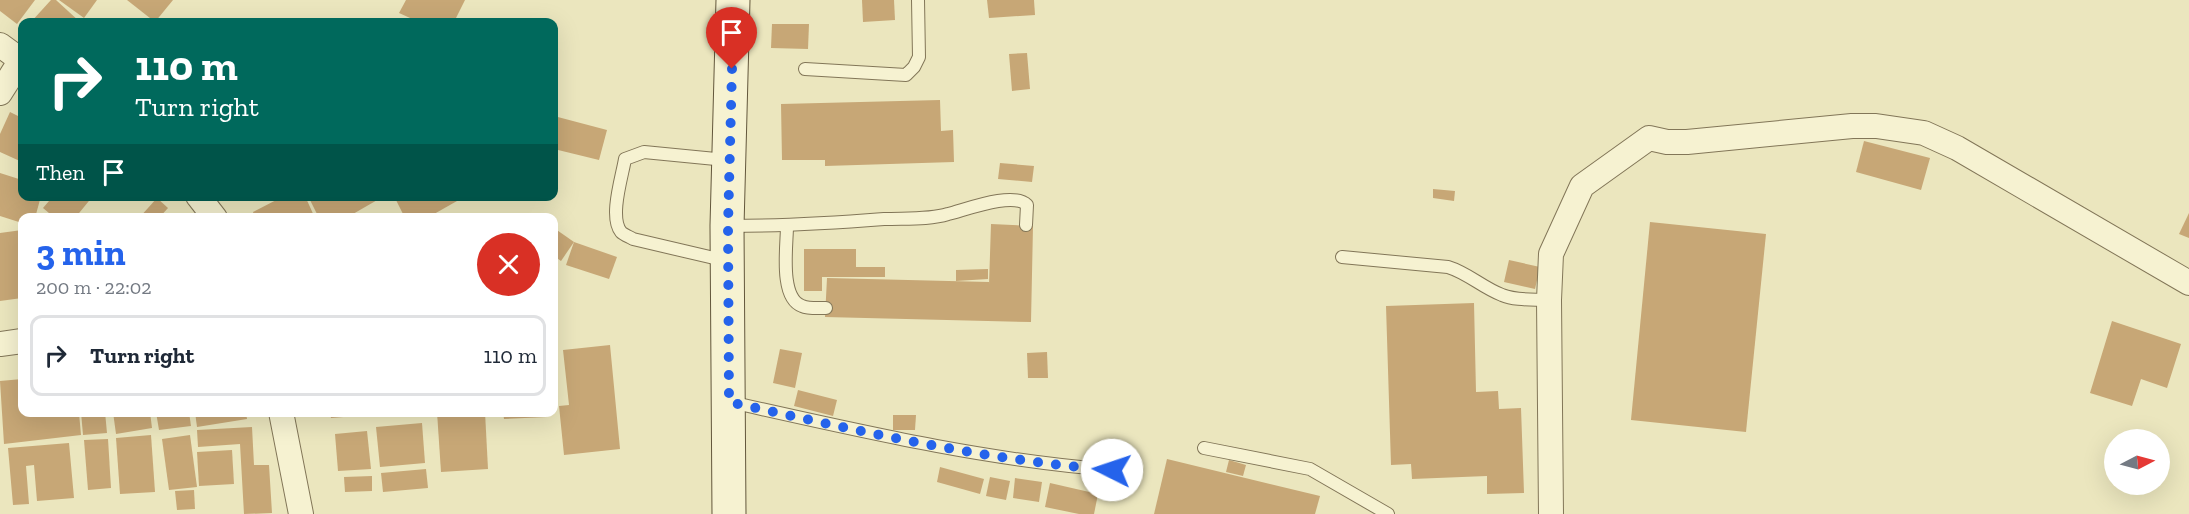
<!DOCTYPE html>
<meta charset="utf-8">
<style>
body{margin:0;font-family:"Zilla Slab",serif;background:#f2f2f3;color:#1f2937;height:100vh;display:flex;flex-direction:column;font-size:22px;white-space:nowrap}
*{box-sizing:border-box;margin:0}
p{font-size:20px;color:#747a83}
.icon{flex:none;width:33px;height:33px;fill:none;stroke:currentColor;stroke-width:2;stroke-linecap:round;stroke-linejoin:round}
.map{position:relative;flex:1;overflow:hidden}
.side{position:absolute;left:18px;top:213px;width:540px;height:204px;display:flex;flex-direction:column;background:#fff;border-radius:12px;box-shadow:0 6px 24px #0002}
.side>*{flex:none}
.top-card{position:absolute;left:18px;top:18px;width:540px;height:183px;border-radius:12px;box-shadow:0 6px 24px #0002;background:#00695c;color:#fff;overflow:hidden}
.needle{width:39px;rotate:84deg}
.buttons{position:absolute;left:2104px;top:429px;display:grid;gap:12px}
.buttons a{display:grid;place-items:center;width:66px;height:66px;border-radius:50%;background:#fff;box-shadow:0 6px 24px #0002;font-size:30px}
.pin{position:absolute;display:grid;place-items:center;width:51px;height:51px;color:#fff;margin:-62px -26px;border-radius:50% 50% 50% 0;rotate:-45deg;box-shadow:0 0 6px #0007}
.pin .icon{rotate:45deg}
.me{position:absolute;width:66px;margin:-33px;rotate:274deg;stroke-linejoin:round;filter:drop-shadow(0 0 4px #0008)}
.turn{display:flex;align-items:center;gap:21px;height:126px;padding:0 18px;font-size:27px}
.turn .icon{width:78px;height:78px;stroke-width:2.5}
.turn b{display:block;font-size:42px;line-height:51px}
.then{display:flex;align-items:center;height:57px;padding:0 18px;background:#0003;gap:12px;font-size:22px}
.round{display:grid;place-items:center;flex:none;width:63px;height:63px;border-radius:32px;background:#f2f2f3}
.head{display:flex;align-items:center;justify-content:space-between;height:102px;padding:0 18px}
h1{font-size:36px;font-weight:700;line-height:45px;color:#2563eb}
ul{padding:0;list-style:none}
li{display:flex;align-items:center;gap:18px;height:81px;margin:0 12px 9px;padding:0 6px;border:3px solid #e0e1e3;border-radius:12px}
li div{flex:1}
li b{display:block;font-size:22px}
li em{font-style:normal}
.map>svg:first-child{display:block}
</style>
<div class="map">
<svg width="2189" height="514" viewBox="0 0 2189 514">
<rect width="100%" height="100%" fill="#ebe6be"/>
<g fill="#c7a776">
<polygon points="0,0 35,0 17,24 0,11"/>
<polygon points="51,0 56,0 80,22 31,22"/>
<polygon points="59,0 97,0 84,18"/>
<polygon points="127,0 173,0 155,22"/>
<polygon points="406,0 465,0 454,22 419,22 399,13"/>
<polygon points="862,0 894,0 895,20 863,22"/>
<polygon points="987,0 1034,0 1035,15 989,18"/>
<polygon points="772,24 809,24 808,49 771,48"/>
<polygon points="1027,53 1030,89 1012,91 1009,54"/>
<polygon points="940,100 941,131 953,130 954,162 825,166 825,160 782,160 781,104"/>
<polygon points="10,112 22,118 22,162 0,152 0,134"/>
<polygon points="554,116 607,130 599,160 554,149"/>
<polygon points="1864,141 1930,158 1921,190 1856,172"/>
<polygon points="1000,163 1034,166 1032,182 998,179"/>
<polygon points="0,173 22,180 22,196 41,196 35,218 22,218 22,223 0,216"/>
<polygon points="1433,189 1455,191 1454,201 1433,198"/>
<polygon points="45,196 93,196 75,218 55,218 43,208 49,201"/>
<polygon points="284,196 305,196 315,218 255,218 253,212"/>
<polygon points="308,196 378,196 379,199 346,218 319,218"/>
<polygon points="394,196 454,196 457,201 427,218 405,218"/>
<polygon points="157,198 168,208 159,218 139,218"/>
<polygon points="2189,213 2189,238 2179,234"/>
<polygon points="1650,222 1766,234 1746,432 1631,420"/>
<polygon points="991,224 1033,226 1031,322 825,317 827,278 989,282 989,285"/>
<polygon points="554,228 574,242 561,261 554,256"/>
<polygon points="22,230 22,298 0,301 0,233"/>
<polygon points="574,242 617,257 609,279 566,265"/>
<polygon points="804,249 856,249 856,267 885,267 885,277 822,277 822,291 804,291"/>
<polygon points="1509,260 1540,267 1535,289 1504,282"/>
<polygon points="988,269 988,279 956,281 956,270"/>
<polygon points="1474,303 1476,392 1498,391 1499,409 1521,408 1524,493 1487,494 1487,476 1412,479 1411,464 1391,465 1386,306"/>
<polygon points="2112,321 2181,344 2167,388 2141,379 2132,406 2090,393"/>
<polygon points="610,345 620,449 564,455 559,406 569,405 563,350"/>
<polygon points="780,349 802,353 795,388 773,383"/>
<polygon points="1047,352 1048,378 1028,378 1027,353"/>
<polygon points="22,379 22,412 79,413 81,435 4,444 0,381"/>
<polygon points="798,390 837,400 833,416 794,406"/>
<polygon points="81,412 105,412 107,433 83,435"/>
<polygon points="113,412 150,412 152,428 116,434"/>
<polygon points="156,412 189,412 191,426 159,430"/>
<polygon points="195,412 246,412 247,419 197,427"/>
<polygon points="330,412 368,412 368,415 331,418"/>
<polygon points="437,412 485,412 488,469 441,472"/>
<polygon points="503,412 547,412 547,417 504,419"/>
<polygon points="893,415 916,415 915,430 893,430"/>
<polygon points="422,423 425,463 380,467 376,427"/>
<polygon points="252,427 254,465 269,465 272,513 244,514 240,444 198,447 197,430"/>
<polygon points="367,431 371,469 338,471 335,434"/>
<polygon points="151,435 155,492 120,494 116,438"/>
<polygon points="190,435 197,487 169,490 162,439"/>
<polygon points="108,439 111,488 88,490 84,440"/>
<polygon points="69,443 74,498 37,501 34,465 26,466 29,504 13,505 8,448"/>
<polygon points="232,450 234,484 199,486 197,452"/>
<polygon points="1167,459 1320,496 1315,514 1154,514"/>
<polygon points="1229,460 1246,465 1243,476 1226,472"/>
<polygon points="940,467 984,479 980,494 937,482"/>
<polygon points="426,469 428,488 383,492 381,473"/>
<polygon points="372,476 372,491 345,492 344,477"/>
<polygon points="990,477 1010,481 1006,500 986,496"/>
<polygon points="1015,478 1042,482 1039,502 1013,498"/>
<polygon points="1050,483 1098,494 1094,514 1079,514 1045,507"/>
<polygon points="194,490 195,509 177,510 175,491"/>
</g>
<g fill="none" stroke-linecap="round" stroke-linejoin="round">
<defs>
<g id="lane">
<polyline points="805,69 906,75 914,67 919,57 918,0"/>
<path d="M 726,160 L 644,152 L 625,159 C 622,177 609,217 621,232 C 624,235 630,237 633,239 L 727,261"/>
<path d="M 729,226 C 781,226 832,223 884,219 C 904,218 929,220 948,214 C 965,210 1013,191 1027,205 L 1026,225"/>
<path d="M 787,226 C 787,245 779,298 802,306 C 809,309 818,308 826,308"/>
<path d="M 1342,257 L 1448,267 C 1468,273 1483,288 1502,295 C 1516,301 1534,299 1549,300"/>
<path d="M 730,402 C 856,430 982,460 1112,470"/>
<polyline points="1204,448 1310,469 1388,514"/>
</g>
<g id="street">
<polyline points="0,45 22,61"/>
<polyline points="0,93 21,60"/>
<polyline points="198,196 215,218"/>
<polyline points="0,344 22,341"/>
<polyline points="281,412 301,514"/>
<polyline points="1551,514 1549,300 1551,254 1582,186 1649,138 1667,142 1687,142 1852,126 1876,126 1924,133 1957,148 2189,283"/>
</g>
<polyline id="secondary" points="729,514 727,226 733,0"/>
</defs>
<use href="#lane" stroke="#827658" stroke-width="14"/>
<use href="#street" stroke="#827658" stroke-width="26"/>
<use href="#secondary" stroke="#63573c" stroke-width="35"/>
<use href="#lane" stroke="#f6f2d1" stroke-width="12"/>
<use href="#street" stroke="#f6f2d1" stroke-width="24"/>
<use href="#secondary" stroke="#f6f2d1" stroke-width="33"/>
</g>
<g fill="none" stroke-linecap="round" stroke-linejoin="round">
<path stroke="#2563eb" stroke-width="10" stroke-dasharray="0 18" d="M 732,69 L 728,226 L 729,402 C 855,430 982,460 1112,470"/>
</g>
</svg>
<div class="buttons">
<a><svg class="needle" viewBox="-14 -14 28 28"><path d="M0-13l5 13h-10z" fill="#e53935"/><path d="M0 13l5-13h-10z" fill="#747a83"/></svg></a>
</div>
<div class="pin" style="left:732px;top:69px;background:#d93025"><svg class="icon" aria-label="arrive" viewBox="0 0 24 24"><path d="M6 21V4h12l-3 4 3 4H6"/></svg></div>
<svg class="me" style="left:1112px;top:470px" viewBox="-20 -20 40 40"><circle r="19" fill="#fff"/><path d="M0-13L10 11 0 6-10 11z" fill="#2563eb"/></svg>
<div class="top-card">
<div class="turn"><svg class="icon" aria-label="right" viewBox="0 0 24 24"><path d="M7 20v-9h11M14 6l5 5-5 5"/></svg><div><b>110 m</b>Turn right</div></div>
<div class="then">Then<svg class="icon" aria-label="arrive" viewBox="0 0 24 24"><path d="M6 21V4h12l-3 4 3 4H6"/></svg></div>
</div>
<section class="side">
<div class="head"><div><h1>3 min</h1><p>200 m · 22:02</p></div><a class="round" style="background:#d93025;color:#fff"><svg class="icon" aria-label="close" viewBox="0 0 24 24"><path d="M6 6l12 12M18 6L6 18"/></svg></a></div>
<ul>
<li><svg class="icon" aria-label="right" viewBox="0 0 24 24"><path d="M7 20v-9h11M14 6l5 5-5 5"/></svg><div><b>Turn right</b></div><em>110 m</em></li>
</ul>
</section>
</div>
